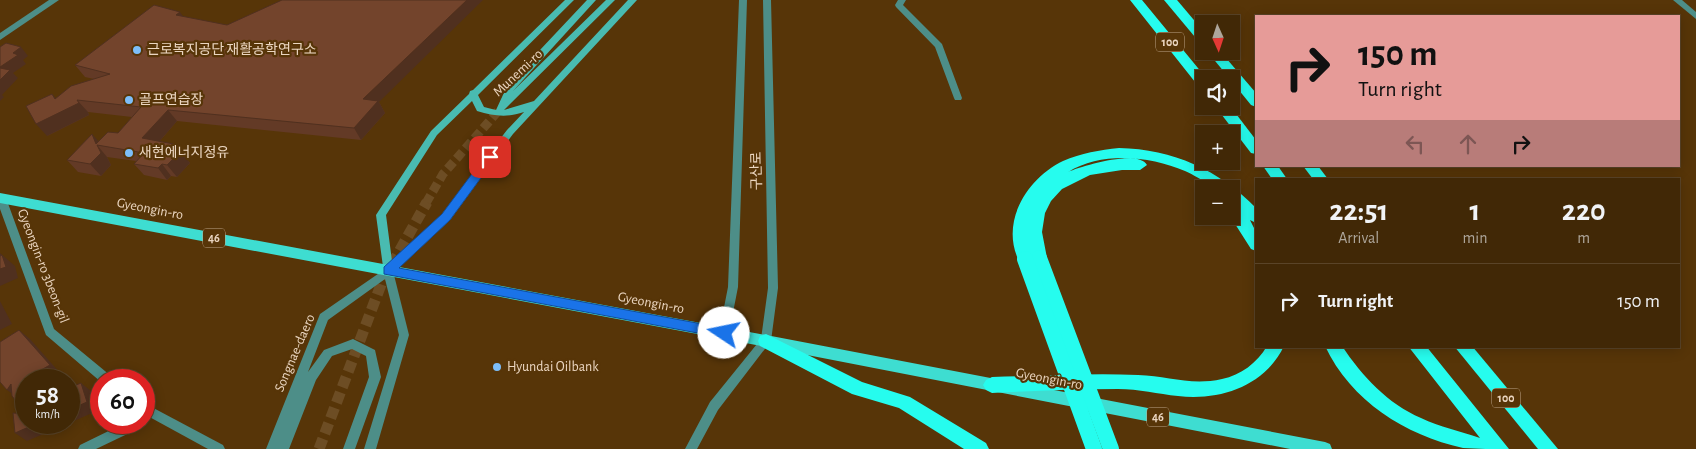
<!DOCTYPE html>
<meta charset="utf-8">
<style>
body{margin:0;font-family:"Alegreya Sans","Noto Sans KR",sans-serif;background:#4c3414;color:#f1f3f6;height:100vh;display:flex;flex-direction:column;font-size:19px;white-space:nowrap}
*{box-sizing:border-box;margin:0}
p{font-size:16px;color:#aea69b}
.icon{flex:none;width:28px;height:28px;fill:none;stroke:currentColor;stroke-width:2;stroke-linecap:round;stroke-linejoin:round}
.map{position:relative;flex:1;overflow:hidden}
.sheet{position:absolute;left:1255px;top:178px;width:425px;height:170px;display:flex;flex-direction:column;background:#412806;border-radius:0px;box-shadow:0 2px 12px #0003,0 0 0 1px #5a4428}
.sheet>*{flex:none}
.hud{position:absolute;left:1255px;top:15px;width:425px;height:152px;border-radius:0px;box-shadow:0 2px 12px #0003,0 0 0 1px #5a4428;background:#e69b98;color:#111;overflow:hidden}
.needle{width:32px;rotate:177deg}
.buttons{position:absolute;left:1195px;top:15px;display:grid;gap:10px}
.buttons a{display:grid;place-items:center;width:45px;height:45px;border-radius:0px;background:#412806;box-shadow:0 2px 12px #0003,0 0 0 1px #5a4428;font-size:25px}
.speed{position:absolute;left:15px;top:369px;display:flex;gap:10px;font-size:25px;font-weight:700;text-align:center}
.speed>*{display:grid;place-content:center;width:65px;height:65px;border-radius:50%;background:#412806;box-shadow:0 2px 12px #0003,0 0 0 1px #5a4428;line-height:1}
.speed small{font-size:12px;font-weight:400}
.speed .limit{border:8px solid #d22;background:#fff;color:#111}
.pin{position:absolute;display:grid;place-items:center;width:42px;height:42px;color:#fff;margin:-21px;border-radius:10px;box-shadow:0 2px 8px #0006}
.me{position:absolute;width:55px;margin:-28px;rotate:281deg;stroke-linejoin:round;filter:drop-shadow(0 0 4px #0008)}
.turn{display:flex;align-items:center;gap:18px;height:105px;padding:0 20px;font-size:22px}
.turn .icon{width:65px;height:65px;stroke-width:2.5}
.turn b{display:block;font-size:35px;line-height:42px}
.lanes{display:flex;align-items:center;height:48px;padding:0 20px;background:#0003;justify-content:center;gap:25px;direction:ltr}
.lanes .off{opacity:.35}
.eta{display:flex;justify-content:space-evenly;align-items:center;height:85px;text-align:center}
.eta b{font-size:30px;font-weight:600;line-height:35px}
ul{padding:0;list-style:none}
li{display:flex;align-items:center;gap:15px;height:75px;padding:0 20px;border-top:1px solid #5a4428}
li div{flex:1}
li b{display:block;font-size:19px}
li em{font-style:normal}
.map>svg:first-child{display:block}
</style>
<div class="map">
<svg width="1696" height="449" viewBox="0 0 1696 449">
<rect width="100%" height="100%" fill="#573508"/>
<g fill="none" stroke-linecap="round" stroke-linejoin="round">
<polyline stroke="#6d4d24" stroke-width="9" stroke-dasharray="9 4.5" stroke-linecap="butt" points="426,203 443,174 500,109"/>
<polyline stroke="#6d4d24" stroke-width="11" stroke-dasharray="11 5.5" stroke-linecap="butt" points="319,449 382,282 427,202"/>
<polygon fill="#4d8e88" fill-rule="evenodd" points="144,418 146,422 144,426 96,449 78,449 80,445 127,422 144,422"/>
<g fill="#4d8e88" fill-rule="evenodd">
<polygon points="49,0 59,0 0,40 0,33"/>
<polygon points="739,0 747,0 738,287 729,333 728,336 724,338 720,336 719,333 728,287"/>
<polygon points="763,0 771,0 778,288 771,341 718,410 697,449 685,449 710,402 761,339 768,288"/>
<polygon points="898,0 906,0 903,5 942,44 962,98 961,100 955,100 954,98 935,47 896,7 895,5"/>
<polygon points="0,195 4,195 6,198 54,329 111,376 113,380 101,380 101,382 46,335 0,209"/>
<polygon points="144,403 223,445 225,449 208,449 144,414"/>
</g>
<g fill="#4d8e88" fill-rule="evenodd">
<polygon points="1673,0 1682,0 1696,12 1696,19"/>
<polygon points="388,267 392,268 393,271 409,335 376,449 364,449 399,335 385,279 328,320 308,372 324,350 353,339 375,350 381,377 355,449 343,449 369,377 366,356 352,349 332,356 316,380 289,449 266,449 320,314"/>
</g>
<path fill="#49bbb1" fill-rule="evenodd" d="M 565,0 L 574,0 L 478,95 L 484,107 L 496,110 L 508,84 L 587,0 L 596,0 L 513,91 L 606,0 L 615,0 L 504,110 L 534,101 L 628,0 L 637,0 L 513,134 L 450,220 L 392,274 L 384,274 L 376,215 L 431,131 L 469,94 L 470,91 L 473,90 ZM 472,101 L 477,111 C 494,116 507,118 524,112 L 507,130 L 442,214 L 392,261 L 386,215 L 437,135 Z"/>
<polygon fill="#3eddd1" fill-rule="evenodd" points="0,193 766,335 1325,442 1330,444 1332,449 1290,449 766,347 0,203"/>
<g fill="#26fcee" fill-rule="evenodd">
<polygon points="1130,0 1142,0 1207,79 1204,79 1204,88 1199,87"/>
<polygon points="1164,0 1177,0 1204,32 1204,44 1200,43"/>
<polygon points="1207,51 1220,51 1256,93 1256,107 1251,105"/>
<polygon points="1215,106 1230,106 1256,140 1256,154 1251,153"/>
<path d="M 1119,148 C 1173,149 1219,170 1256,208 L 1256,223 L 1250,220 L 1256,232 L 1256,251 L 1251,249 L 1230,216 L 1231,189 C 1212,189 1203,179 1185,171 C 1150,156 1102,151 1068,172 C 1082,166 1138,149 1147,165 L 1140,170 L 1122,170 L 1090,175 L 1062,189 L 1051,201 L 1045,213 L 1042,232 L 1047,258 L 1044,262 L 1039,264 L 1032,260 L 1030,263 L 1025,265 L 1020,263 C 999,224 1026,179 1063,161 C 1081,153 1100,150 1119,148 Z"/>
<polygon points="1263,166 1278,166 1287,179 1272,179"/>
<polygon points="1303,166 1318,166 1328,179 1313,179"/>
<polygon points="766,334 862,382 910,397 986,443 989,449 964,449 899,408 852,394 760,346 758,341 760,336"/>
<path d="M 1267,346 L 1284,346 C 1265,386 1220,401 1178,396 C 1158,394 1139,389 1118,389 C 1076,389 1034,391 992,393 L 986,390 L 983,385 L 986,380 L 992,377 C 1041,376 1089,373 1138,375 C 1168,376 1191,386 1222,379 C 1241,375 1257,363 1267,346 Z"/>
<path d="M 1325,346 L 1342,346 C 1362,376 1388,404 1421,418 C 1440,427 1460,431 1480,438 L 1408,346 L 1426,346 L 1509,449 C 1494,449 1477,449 1463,448 C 1405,435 1351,401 1325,346 Z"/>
<polygon points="1454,346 1472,346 1558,449 1538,449"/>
</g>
<g stroke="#26fcee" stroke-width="16">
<polyline points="1039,258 1111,449"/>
<polyline points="1025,259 1094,449"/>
</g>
</g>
<polygon fill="#633a26" points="183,16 379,102 385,113 361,140 177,121 159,142 188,157 187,159 190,163 177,177 171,176 167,180 144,175 134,164 136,161 107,157 111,165 101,176 78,172 67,160 98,141 118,133 132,117 88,112 89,115 47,136 56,98 94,79 85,77 75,65"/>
<g fill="#50301f">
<polygon points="467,0 483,0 379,102 385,113 361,140 354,128 363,99"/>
<polygon points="180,12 188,23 176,15"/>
<polygon points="21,47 28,56 23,60 26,64 13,73 18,78 2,95 4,97 0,101 0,67 13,53"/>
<polygon points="52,94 63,106 77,100 88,112 89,115 47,136 36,124"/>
<polygon points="168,110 177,121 152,150 142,138"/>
<polygon points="92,134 103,146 96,144"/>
<polygon points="97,145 107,157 111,165 101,176 90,164"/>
<polygon points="179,145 188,157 187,159 190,163 177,177 167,165 175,150"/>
<polygon points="162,164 171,176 167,180 158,168"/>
<polygon points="0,253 15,266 18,278 0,286"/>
<polygon points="0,301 12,324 0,330"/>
<polygon points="19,330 30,339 60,373 52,379 53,380 43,380"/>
<polygon points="81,383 91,391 97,411 27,441 15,433 40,422 69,422 69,410"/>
<polygon points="11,384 18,398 7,390"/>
</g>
<g fill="#73442c" stroke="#50301f">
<polygon points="282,0 467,0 363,99 378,101 354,128 168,110 142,138 179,145 175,150 181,151 167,165 162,164 158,168 134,164 144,153 97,145 101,153 90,164 67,160 92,134 96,144 108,132 118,133 141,107 77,100 79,103 36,124 26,106 52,94 55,99 71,86 110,74 75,65 154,5 180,12 176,15 227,25"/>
<polygon points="6,43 21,47 13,53 18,55 0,67 0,47"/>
<polygon points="0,68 10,70 0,80"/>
<polygon points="2,255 6,267 0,269 0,256"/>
<polygon points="19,330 50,365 41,370 43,380 26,380 26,414 12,396 11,384 7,390 0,382 0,342"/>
<polygon points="81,383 87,402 69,410 69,388"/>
<polygon points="13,413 26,414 26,422 40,422 15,433"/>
</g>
<polygon fill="#1a73e8" stroke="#114b97" points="490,153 494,155 494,160 450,220 399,268 724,328 728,329 730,333 728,337 724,338 384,274 384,267 442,214 486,155"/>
<g fill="#7dbef9" stroke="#573508" stroke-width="2">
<circle cx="137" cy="50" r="5"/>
<circle cx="129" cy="100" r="5"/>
<circle cx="129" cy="153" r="5"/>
<circle cx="497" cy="367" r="5"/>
</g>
<g text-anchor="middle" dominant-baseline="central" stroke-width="4.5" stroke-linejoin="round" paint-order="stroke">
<g fill="#573508" stroke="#bfa68a" stroke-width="1">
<rect x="1156" y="32.5" width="28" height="19" rx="4"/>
<rect x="203" y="228.5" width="22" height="19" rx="4"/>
<rect x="1492" y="388.5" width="28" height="19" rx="4"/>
<rect x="1147" y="407.5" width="22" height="19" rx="4"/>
</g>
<g font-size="12" font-weight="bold" fill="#ebd6c1">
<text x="1170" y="42">100</text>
<text x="214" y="238">46</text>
<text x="1506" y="398">100</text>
<text x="1158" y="417">46</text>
</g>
<g font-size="14" fill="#ebd6c1" stroke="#573508" text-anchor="start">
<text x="147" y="50">근로복지공단 재활공학연구소</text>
<text x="139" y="100">골프연습장</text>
<text x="139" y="153">새현에너지정유</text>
<text x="507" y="367">Hyundai Oilbank</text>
</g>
<g font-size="14" fill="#ebd6c1" stroke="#573508">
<text transform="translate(518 73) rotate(-43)">Munemi-ro</text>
<text transform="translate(757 171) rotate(-91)">구산로</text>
<text transform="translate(150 209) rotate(11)">Gyeongin-ro</text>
<text transform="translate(43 266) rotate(69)">Gyeongin-ro 3beon-gil</text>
<text transform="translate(651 303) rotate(11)">Gyeongin-ro</text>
<text transform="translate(295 353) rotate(-67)">Songnae-daero</text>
<text transform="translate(1049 379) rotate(11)">Gyeongin-ro</text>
</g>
</g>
</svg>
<div class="buttons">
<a><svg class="needle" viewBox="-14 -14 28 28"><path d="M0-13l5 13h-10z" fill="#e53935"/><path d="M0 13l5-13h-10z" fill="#aea69b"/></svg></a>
<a><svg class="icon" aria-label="sound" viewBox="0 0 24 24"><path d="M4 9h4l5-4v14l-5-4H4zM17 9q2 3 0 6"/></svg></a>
<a>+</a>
<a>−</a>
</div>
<div class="speed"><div>58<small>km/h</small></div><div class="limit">60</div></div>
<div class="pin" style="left:490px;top:157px;background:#d93025"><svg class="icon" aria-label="arrive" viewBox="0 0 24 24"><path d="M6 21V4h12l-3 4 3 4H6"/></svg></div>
<svg class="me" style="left:724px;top:333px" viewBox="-20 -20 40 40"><circle r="19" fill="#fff"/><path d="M0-13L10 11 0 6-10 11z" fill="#1a73e8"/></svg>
<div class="hud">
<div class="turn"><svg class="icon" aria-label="right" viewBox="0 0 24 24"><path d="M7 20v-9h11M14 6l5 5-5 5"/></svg><div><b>150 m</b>Turn right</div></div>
<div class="lanes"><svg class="icon off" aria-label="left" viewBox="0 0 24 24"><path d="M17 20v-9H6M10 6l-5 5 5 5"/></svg><svg class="icon off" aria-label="ahead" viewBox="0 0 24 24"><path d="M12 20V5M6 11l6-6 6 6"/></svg><svg class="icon" aria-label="right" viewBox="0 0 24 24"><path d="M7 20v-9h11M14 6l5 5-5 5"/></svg></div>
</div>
<section class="sheet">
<div class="eta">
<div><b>22:51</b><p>Arrival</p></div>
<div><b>1</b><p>min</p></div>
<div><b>220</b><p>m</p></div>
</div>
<ul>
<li><svg class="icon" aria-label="right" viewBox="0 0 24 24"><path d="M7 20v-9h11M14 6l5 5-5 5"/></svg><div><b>Turn right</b></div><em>150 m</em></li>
</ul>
</section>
</div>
